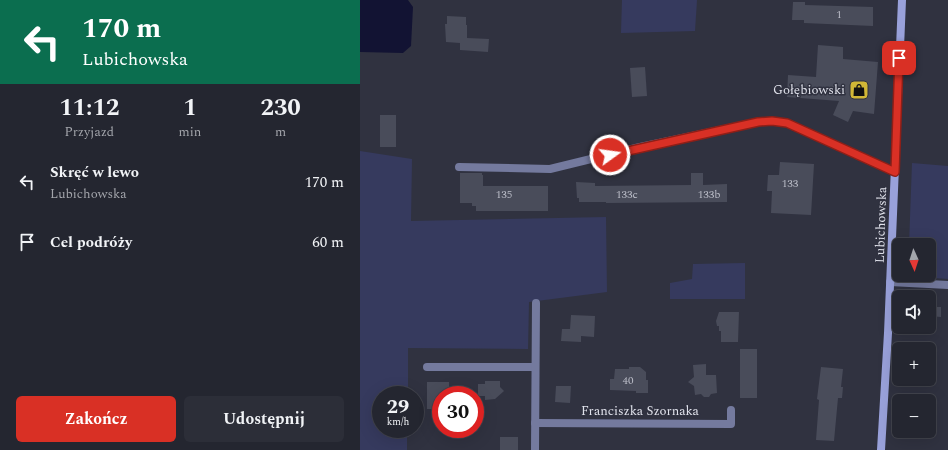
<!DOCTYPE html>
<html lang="pl">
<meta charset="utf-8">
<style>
body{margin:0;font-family:Spectral,serif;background:#2c2e38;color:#f1f3f6;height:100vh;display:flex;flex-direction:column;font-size:15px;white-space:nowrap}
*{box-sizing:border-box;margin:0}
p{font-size:13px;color:#a3a5ab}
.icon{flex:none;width:22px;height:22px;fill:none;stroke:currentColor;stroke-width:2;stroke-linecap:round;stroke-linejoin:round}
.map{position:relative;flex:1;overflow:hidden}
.details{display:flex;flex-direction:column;background:#242630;width:360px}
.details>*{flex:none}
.top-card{background:#0b6e4f;color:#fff;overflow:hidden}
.needle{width:26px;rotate:177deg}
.buttons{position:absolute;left:532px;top:238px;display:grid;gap:8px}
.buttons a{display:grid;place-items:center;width:44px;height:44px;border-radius:6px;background:#242630;box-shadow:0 4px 16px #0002,0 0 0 1px #41434c;font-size:20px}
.speed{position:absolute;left:12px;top:386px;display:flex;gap:8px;font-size:20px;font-weight:700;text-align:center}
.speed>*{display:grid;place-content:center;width:52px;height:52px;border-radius:50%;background:#242630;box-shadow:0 4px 16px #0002,0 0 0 1px #41434c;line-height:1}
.speed small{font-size:10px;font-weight:400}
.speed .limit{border:6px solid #d22;background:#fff;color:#111}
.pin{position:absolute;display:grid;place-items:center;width:34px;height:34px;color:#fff;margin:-17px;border-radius:8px;box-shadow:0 2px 6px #0006}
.me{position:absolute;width:44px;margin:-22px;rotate:76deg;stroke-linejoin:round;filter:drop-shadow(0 0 3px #0008)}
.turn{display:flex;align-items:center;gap:14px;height:84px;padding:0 16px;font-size:18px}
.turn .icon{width:52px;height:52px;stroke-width:2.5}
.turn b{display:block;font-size:28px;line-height:34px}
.eta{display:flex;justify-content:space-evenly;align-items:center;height:68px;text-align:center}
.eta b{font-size:24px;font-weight:700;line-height:28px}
.primary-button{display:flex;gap:8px;margin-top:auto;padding:8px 16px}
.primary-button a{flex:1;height:46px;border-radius:6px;background:#d93025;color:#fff;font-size:16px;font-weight:700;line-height:46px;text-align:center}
.primary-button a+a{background:#2c2e38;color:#f1f3f6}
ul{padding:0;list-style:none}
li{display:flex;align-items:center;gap:12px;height:60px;padding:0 16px}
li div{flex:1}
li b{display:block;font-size:15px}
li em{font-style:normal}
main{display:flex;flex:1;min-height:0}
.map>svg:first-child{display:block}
</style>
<main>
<section class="details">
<div class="top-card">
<div class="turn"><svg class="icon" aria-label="left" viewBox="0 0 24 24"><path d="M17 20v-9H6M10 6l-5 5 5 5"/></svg><div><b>170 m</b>Lubichowska</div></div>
</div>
<div class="eta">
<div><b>11:12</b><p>Przyjazd</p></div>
<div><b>1</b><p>min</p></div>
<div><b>230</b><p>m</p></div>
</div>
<ul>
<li><svg class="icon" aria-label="left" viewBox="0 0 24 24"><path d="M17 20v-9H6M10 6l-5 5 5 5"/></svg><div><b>Skręć w lewo</b><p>Lubichowska</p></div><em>170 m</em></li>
<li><svg class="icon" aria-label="arrive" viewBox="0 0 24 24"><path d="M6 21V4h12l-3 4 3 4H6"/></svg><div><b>Cel podróży</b></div><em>60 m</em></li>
</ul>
<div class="primary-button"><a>Zakończ</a><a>Udostępnij</a></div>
</section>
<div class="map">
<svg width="588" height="450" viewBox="0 0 588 450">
<rect width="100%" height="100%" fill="#303240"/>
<g fill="#363a5e">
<polygon points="262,0 337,0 335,31 261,33"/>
<polygon points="0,151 52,159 51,221 246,217 247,292 169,302 168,349 48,348 48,395 21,395 21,429 47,429 47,450 0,450"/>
<polygon points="552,163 588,166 588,279 548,276 569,275 569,245 549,245"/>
<polygon points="385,263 385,299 310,299 310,283 332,279 333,264"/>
</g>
<polygon fill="#121333" points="0,0 48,0 53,7 51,46 43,53 0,52"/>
<g fill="#494c5a">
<polygon points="433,2 445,2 445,5 513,7 513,26 444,23 444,20 432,20"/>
<polygon points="87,16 106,17 106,25 107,25 107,38 129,39 128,52 100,50 100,43 86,42 85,24 87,24"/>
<polygon points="458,45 483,47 483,59 518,62 514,114 493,111 488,122 473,115 479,101 427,97 428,75 456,77"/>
<polygon points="285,67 287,96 272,97 270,68"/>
<rect x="20" y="115" width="16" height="32"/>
<polygon points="420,162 454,164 451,215 411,213 412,191 407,191 408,175 419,175"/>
<polygon points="100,173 122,173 122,175 123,175 123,186 188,186 188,211 116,211 116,206 112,206 112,203 100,203"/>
<polygon points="331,173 343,173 343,185 367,184 367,202 246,203 246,202 219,202 219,198 217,198 216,182 235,183 235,186 331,185"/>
<polygon points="569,307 581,307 581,317 569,316"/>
<polygon points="359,312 379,312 378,342 361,342 361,331 359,331 359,326 357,326 356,321"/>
<polygon points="211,315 235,316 234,337 221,336 221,342 201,341 202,329 210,329"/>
<rect x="380" y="349" width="17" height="49"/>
<polygon points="346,364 346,375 356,375 357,393 351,394 349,397 344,397 341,394 335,395 334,386 328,382 334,377 333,365"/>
<polygon points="269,367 280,367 286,372 286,380 288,380 288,393 276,393 276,391 250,390 250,379 254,379 255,369 269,369"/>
<polygon points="461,367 483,369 481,387 483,387 482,398 478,398 474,441 456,440 459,400 457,399"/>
<polygon points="125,381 140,381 140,387 144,391 135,399 125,400 125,396 118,396 118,384 125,384"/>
<polygon points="67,382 89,382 89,395 81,395 81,409 67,409"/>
<polygon points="196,386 211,386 210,403 195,402"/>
<rect x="140" y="437" width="18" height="13"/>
</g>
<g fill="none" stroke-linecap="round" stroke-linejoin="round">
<g stroke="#747a9e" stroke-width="8">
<polyline points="99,167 190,169 280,147 398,122 412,121 427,123 535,172"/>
<polyline points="530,282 588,285"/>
<polyline points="67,367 175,367"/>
<polyline points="175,423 371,424 371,410"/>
<polyline points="175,450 176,303"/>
</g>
<polyline stroke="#99a1da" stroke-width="8" points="521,450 528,333 542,0"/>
</g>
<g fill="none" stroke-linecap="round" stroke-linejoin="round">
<defs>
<polyline id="route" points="250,155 398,122 412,121 427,123 535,172 539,58"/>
</defs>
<use href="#route" stroke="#8d1f18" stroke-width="10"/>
<use href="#route" stroke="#d93025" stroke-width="7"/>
</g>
<defs>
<symbol id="shop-square" viewBox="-11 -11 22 22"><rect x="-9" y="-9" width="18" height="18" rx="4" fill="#d1b736" stroke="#303240"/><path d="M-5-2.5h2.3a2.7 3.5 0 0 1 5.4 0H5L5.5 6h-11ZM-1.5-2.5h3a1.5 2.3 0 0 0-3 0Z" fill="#111"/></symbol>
</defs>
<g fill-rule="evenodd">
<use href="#shop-square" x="488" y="79" width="22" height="22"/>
</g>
<g text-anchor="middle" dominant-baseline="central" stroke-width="3" stroke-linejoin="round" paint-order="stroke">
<g font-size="11" fill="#babcc7">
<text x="479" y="14">1</text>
<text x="430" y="183">133</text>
<text x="144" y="194">135</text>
<text x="267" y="194">133c</text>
<text x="349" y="194">133b</text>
<text x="268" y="380">40</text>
</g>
<g font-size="13" fill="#e0e2eb" stroke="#303240" text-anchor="end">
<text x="485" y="90">Gołębiowski</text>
</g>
<g font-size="13" fill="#e0e2eb" stroke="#303240">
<text transform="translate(521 225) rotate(-88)">Lubichowska</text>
<text x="280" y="411">Franciszka Szornaka</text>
</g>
</g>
</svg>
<div class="buttons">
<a><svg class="needle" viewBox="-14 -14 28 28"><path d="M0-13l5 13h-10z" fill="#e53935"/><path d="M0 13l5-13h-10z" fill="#a3a5ab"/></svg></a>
<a><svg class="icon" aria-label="sound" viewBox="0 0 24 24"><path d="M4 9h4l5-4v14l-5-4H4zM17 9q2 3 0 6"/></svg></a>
<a>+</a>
<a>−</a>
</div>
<div class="speed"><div>29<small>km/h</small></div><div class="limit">30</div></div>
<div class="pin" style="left:539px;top:58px;background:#d93025"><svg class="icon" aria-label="arrive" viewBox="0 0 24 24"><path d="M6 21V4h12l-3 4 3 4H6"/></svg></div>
<svg class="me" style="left:250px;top:155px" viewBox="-20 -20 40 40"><circle r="17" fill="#d93025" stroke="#fff" stroke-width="3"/><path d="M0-11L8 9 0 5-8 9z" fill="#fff"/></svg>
</div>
</main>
